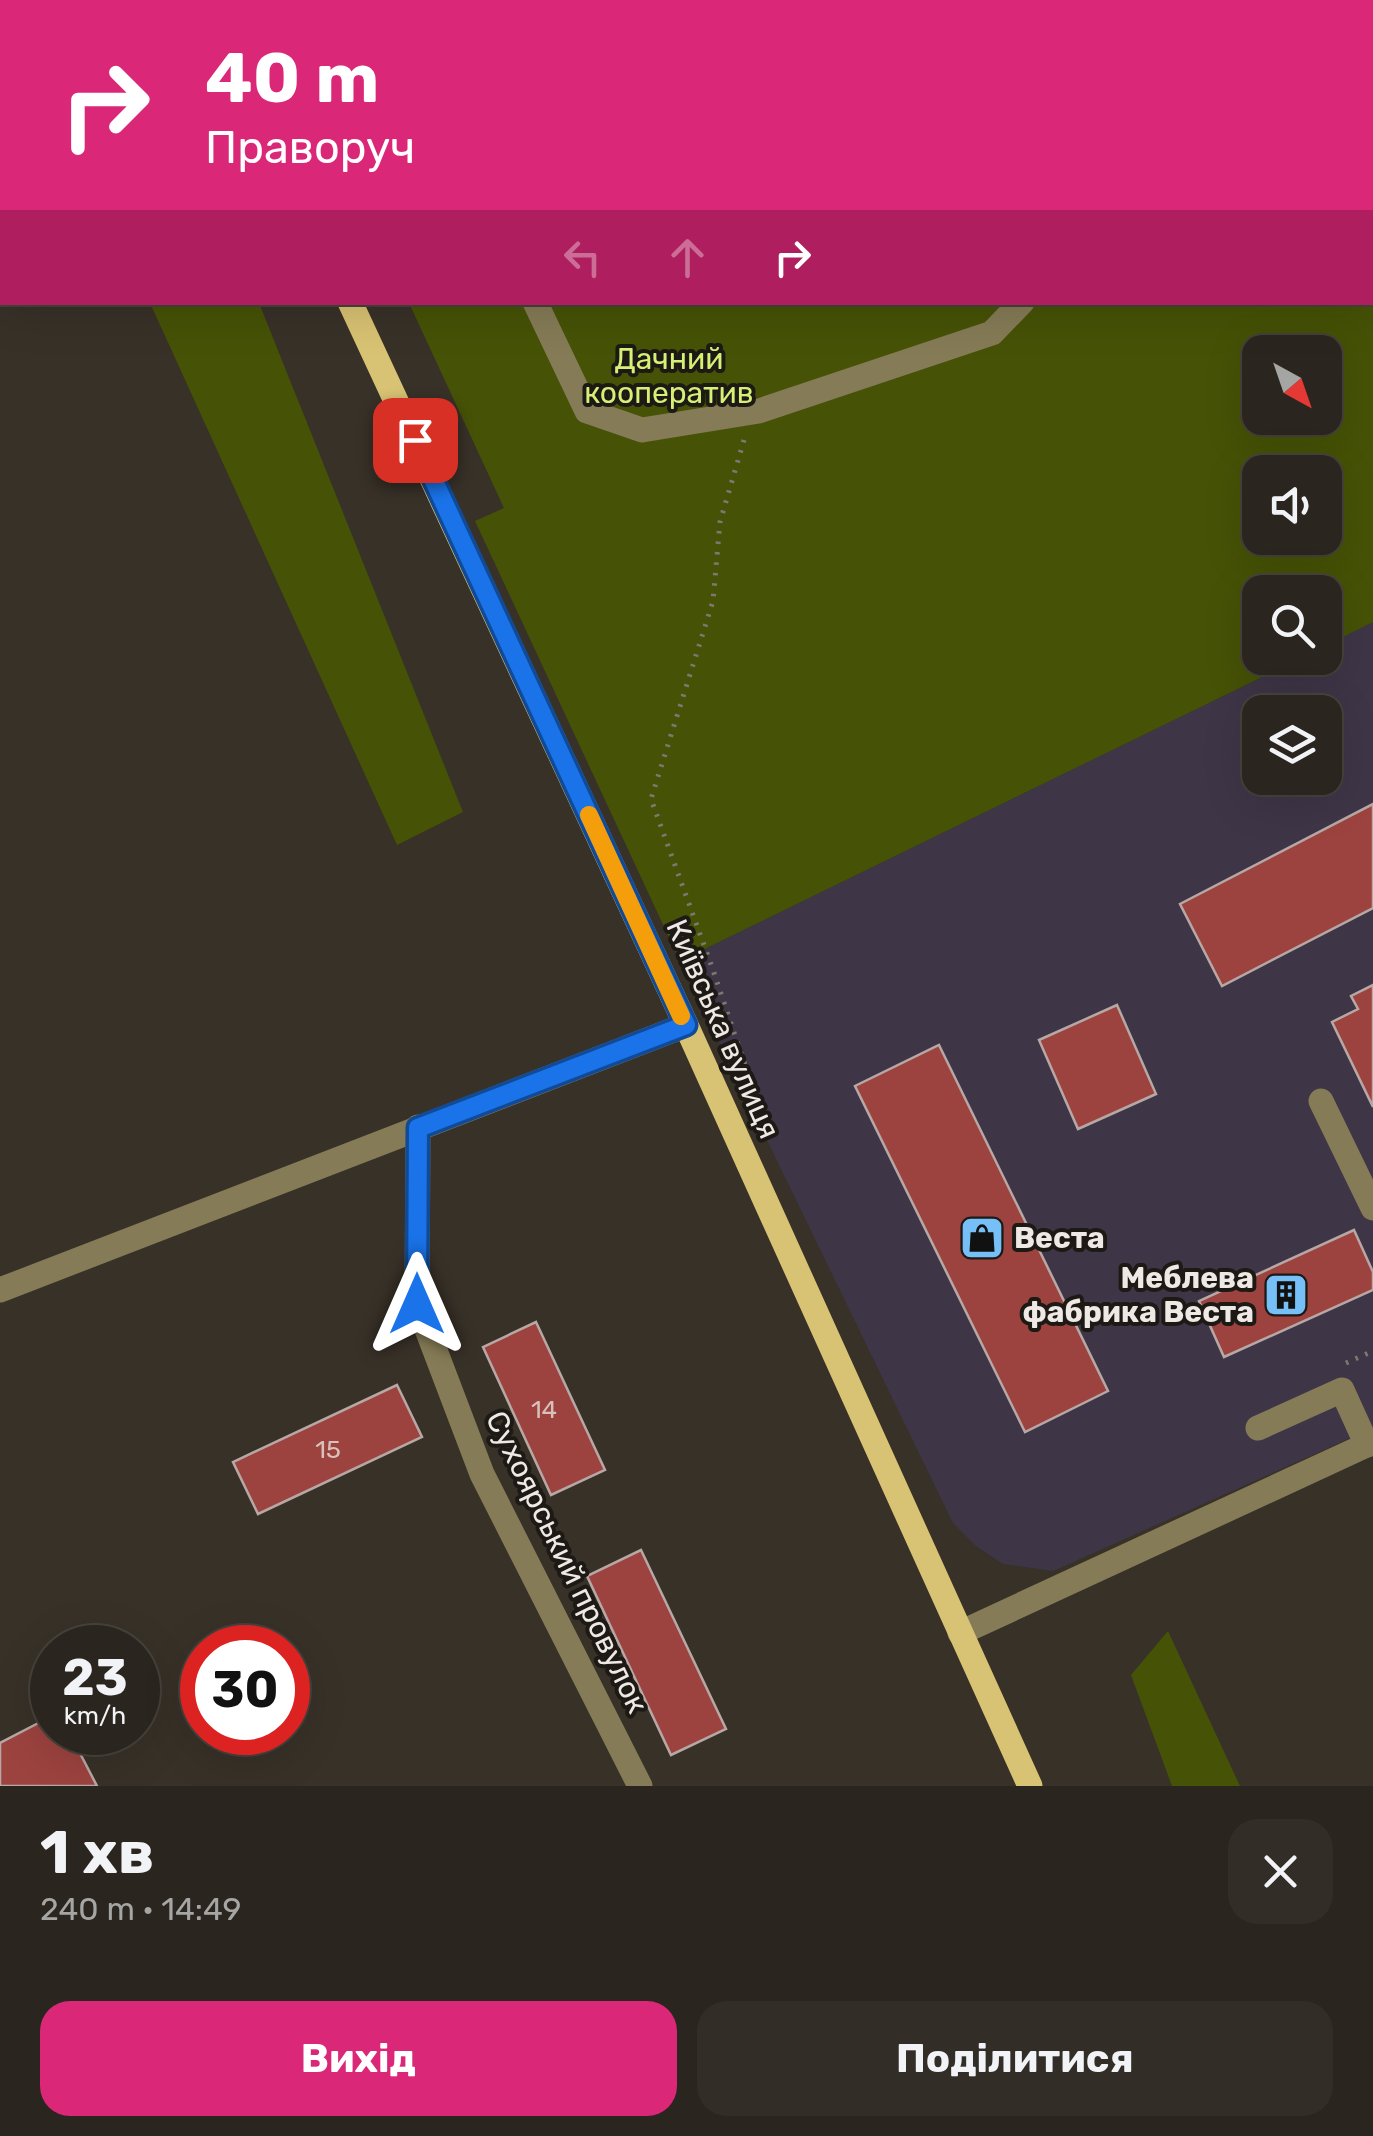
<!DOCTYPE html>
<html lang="uk">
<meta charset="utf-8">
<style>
body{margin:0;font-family:Rubik,sans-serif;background:#322d27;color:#f1f3f6;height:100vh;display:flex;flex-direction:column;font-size:38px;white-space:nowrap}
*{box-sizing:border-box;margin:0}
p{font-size:32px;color:#a5a5a4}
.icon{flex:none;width:55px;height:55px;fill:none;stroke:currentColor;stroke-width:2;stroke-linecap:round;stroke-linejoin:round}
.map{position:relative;height:1786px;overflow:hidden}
.side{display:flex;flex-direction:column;background:#2a251e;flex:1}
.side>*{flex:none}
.hud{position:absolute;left:0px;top:0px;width:1375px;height:305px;box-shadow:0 10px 40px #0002,0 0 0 2px #46423c;background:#db2777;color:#fff;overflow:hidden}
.needle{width:65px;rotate:140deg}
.fabs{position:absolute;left:1242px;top:335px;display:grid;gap:20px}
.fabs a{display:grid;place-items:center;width:100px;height:100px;border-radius:20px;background:#2a251e;box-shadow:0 10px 40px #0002,0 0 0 2px #46423c;font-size:50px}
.speed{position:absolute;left:30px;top:1625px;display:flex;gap:20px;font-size:50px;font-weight:700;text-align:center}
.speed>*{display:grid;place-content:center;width:130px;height:130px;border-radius:50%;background:#2a251e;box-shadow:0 10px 40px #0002,0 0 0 2px #46423c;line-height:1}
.speed small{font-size:25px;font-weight:400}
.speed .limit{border:15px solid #d22;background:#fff;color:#111}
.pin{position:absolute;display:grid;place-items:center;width:85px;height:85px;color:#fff;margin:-42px;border-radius:20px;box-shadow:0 5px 15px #0006}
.me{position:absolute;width:110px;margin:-55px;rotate:0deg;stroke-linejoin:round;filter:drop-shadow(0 0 8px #0008)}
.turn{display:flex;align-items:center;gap:35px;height:210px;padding:0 40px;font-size:45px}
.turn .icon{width:130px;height:130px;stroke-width:2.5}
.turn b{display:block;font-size:70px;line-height:85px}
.lanes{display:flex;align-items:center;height:95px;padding:0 40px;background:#0003;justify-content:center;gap:50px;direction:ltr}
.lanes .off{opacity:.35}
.round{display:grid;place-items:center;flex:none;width:105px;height:105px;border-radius:30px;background:#322d27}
.head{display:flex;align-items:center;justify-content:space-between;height:170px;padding:0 40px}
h1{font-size:60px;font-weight:700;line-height:75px}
.action{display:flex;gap:20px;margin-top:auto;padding:20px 40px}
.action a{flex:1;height:115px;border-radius:30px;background:#db2777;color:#fff;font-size:40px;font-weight:700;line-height:115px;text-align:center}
.action a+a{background:#322d27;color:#f1f3f6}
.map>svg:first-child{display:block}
</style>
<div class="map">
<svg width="1373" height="1786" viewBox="0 0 1373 1786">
<rect width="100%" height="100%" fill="#383128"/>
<path fill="#3e3647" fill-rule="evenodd" d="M 1373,622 L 1373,1428 L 1053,1571 L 1003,1564 L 976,1546 L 953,1523 L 680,961 L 1301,658 L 1325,658 L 1325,646 ZM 1260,712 L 1325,712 L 1325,778 L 1260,778 Z"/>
<g fill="#465206" fill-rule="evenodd">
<path d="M 270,0 L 1373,0 L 1373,622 L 1325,646 L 1325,592 L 1260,592 L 1260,658 L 1301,658 L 680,961 L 475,521 L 504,508 L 409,303 L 1372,302 L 1372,2 ZM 1260,352 L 1325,352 L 1325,418 L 1260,418 ZM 1260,472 L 1325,472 L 1325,538 L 1260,538 Z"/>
<polygon points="150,303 259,303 463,812 397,845"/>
<polygon points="1168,1631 1240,1786 1172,1786 1131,1675"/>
</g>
<g fill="#9c433f" stroke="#b7a7a5" stroke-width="2.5">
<polygon points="1373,804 1373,908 1222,986 1180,904"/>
<polygon points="1373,985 1373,1107 1332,1022 1358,1009 1351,996"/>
<polygon points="1117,1005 1156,1094 1078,1129 1039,1040"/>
<polygon points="939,1045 1108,1391 1025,1432 855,1086"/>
<polygon points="1354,1230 1373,1272 1373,1290 1224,1357 1199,1301"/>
<polygon points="536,1322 605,1470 551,1495 483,1347"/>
<polygon points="397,1385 422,1437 258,1514 233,1462"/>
<polygon points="641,1550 726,1729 671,1755 587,1576"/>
<polygon points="52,1716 52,1732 69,1732 97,1786 0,1786 0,1743"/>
</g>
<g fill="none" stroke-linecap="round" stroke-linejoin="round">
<g stroke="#7f7871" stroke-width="5" stroke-dasharray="2.5 8" stroke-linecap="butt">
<polyline points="744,440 720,522 713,601 651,799 713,970 750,1080 754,1103"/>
<polyline points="1346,1363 1373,1351"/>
</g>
<g stroke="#857b56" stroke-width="25">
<polyline points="391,0 392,2"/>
<polyline points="874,0 875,2"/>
<polyline points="1321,0 1322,2"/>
<polyline points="1372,95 1373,95"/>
<polyline points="535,302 587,411 642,430 759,411 992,333 1022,302"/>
<polyline points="1321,1101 1373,1208"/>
<polyline points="418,1127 417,1303 482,1474 640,1786"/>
<polyline points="0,1290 686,1025"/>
<polyline points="1258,1428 1342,1390 1367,1445"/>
<polyline points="960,1633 1373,1442"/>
</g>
<g stroke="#d8c273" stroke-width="25">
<polyline points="208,0 209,2"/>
<polyline points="350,302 686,1025 1030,1786"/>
</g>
</g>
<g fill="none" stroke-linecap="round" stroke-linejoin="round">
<defs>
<polyline id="route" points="415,440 686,1025 418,1128 417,1304"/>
</defs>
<use href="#route" stroke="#114b97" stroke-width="25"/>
<use href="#route" stroke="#1a73e8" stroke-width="18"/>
<polyline stroke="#f59e0b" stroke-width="18" points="589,815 681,1016"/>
</g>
<defs>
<symbol id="shop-square" viewBox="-11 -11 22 22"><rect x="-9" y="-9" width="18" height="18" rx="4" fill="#76c0f7" stroke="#1d1915"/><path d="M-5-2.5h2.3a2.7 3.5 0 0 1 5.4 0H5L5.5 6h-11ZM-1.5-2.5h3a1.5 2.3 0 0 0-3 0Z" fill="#111"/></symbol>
<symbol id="building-square" viewBox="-11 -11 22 22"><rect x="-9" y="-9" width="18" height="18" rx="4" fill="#76c0f7" stroke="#1d1915"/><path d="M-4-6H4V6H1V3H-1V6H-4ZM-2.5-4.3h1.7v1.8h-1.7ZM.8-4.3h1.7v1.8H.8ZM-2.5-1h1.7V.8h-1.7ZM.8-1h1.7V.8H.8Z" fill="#111"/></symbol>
</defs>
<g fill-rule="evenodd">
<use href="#shop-square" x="957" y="1213" width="50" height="50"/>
<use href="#building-square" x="1261" y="1270" width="50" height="50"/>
</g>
<g text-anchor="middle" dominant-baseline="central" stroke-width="8" stroke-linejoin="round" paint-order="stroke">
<g font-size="25" fill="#dac0bb">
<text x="544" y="1409">14</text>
<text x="328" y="1449">15</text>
</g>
<g font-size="30" fill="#d6ef75" stroke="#1d1915">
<text x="669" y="359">Дачний<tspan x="669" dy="34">кооператив</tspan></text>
</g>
<g font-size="30" fill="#eee9e4" stroke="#1d1915">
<text transform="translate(723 1029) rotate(66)">Київська вулиця</text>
<text transform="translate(567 1562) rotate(64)">Сухоярський провулок</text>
</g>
<g font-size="30" font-weight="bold" fill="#eee9e4" stroke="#1d1915" text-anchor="start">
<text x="1014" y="1238">Веста</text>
<text x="1254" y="1278" text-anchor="end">Меблева<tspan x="1254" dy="34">фабрика Веста</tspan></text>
</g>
</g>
</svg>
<div class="fabs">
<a><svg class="needle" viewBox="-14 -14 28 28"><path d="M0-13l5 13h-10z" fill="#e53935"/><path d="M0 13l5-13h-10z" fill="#a5a5a4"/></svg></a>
<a><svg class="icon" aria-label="sound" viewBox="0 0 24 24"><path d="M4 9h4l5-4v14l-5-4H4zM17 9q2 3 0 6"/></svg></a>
<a><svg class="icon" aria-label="search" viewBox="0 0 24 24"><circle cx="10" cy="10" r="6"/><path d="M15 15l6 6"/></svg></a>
<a><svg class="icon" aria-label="layers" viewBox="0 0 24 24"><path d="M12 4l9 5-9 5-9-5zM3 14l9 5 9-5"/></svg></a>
</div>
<div class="speed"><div>23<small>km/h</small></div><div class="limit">30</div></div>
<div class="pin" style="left:415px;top:440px;background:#d93025"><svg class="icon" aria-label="arrive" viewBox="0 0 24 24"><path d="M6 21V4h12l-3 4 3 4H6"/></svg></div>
<svg class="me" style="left:417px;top:1304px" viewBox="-20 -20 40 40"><path d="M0-17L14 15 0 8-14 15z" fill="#1a73e8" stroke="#fff" stroke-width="4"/></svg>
<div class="hud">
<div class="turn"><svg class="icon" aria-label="right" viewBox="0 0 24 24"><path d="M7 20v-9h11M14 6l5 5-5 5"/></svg><div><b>40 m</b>Праворуч</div></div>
<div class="lanes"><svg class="icon off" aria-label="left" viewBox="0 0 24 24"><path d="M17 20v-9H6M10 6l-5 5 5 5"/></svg><svg class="icon off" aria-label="ahead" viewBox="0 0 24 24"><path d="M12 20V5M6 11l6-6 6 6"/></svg><svg class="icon" aria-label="right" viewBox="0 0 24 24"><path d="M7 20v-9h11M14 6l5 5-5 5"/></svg></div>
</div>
</div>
<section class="side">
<div class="head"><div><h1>1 хв</h1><p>240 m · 14:49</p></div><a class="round"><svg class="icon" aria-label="close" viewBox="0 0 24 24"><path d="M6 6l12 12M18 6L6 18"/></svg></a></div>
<div class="action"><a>Вихід</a><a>Поділитися</a></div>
</section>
